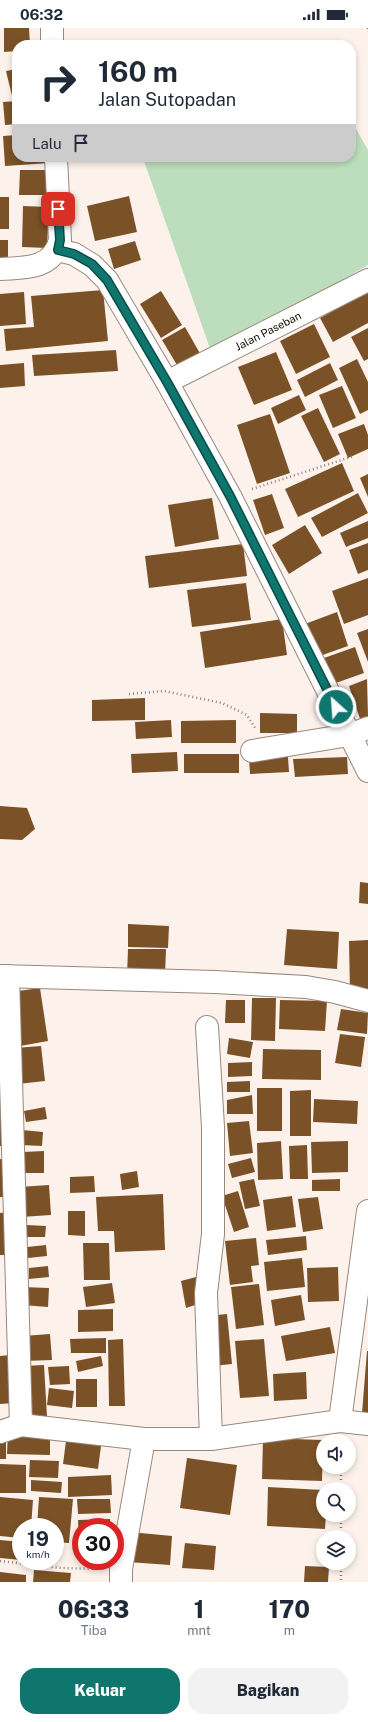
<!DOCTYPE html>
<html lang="id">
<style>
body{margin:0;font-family:"Public Sans",sans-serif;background:#f2f2f3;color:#1f2937;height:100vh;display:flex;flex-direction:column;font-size:15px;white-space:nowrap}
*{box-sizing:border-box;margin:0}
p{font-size:13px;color:#747a83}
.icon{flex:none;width:22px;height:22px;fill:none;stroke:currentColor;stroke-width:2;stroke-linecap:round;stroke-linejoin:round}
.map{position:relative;height:1554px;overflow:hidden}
.drawer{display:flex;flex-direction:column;background:#fff;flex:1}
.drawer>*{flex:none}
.guide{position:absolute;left:12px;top:12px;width:344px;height:122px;border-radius:16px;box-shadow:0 2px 6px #0003;background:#fff;color:#1f2937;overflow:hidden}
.fabs{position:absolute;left:316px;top:1406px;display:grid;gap:8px}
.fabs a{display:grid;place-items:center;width:40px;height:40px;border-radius:50%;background:#fff;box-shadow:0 2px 6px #0003;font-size:20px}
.speed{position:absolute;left:12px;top:1490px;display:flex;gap:8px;font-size:20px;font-weight:700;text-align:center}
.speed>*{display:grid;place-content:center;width:52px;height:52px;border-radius:50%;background:#fff;box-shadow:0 2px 6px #0003;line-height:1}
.speed small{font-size:10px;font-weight:400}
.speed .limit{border:6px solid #d22;background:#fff;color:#111}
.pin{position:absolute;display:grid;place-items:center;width:34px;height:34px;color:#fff;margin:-17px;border-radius:8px;box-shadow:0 2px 6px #0006}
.me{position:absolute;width:44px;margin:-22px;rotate:334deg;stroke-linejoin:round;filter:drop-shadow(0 0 3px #0008)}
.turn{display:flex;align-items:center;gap:14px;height:84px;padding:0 20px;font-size:18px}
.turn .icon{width:52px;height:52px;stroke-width:2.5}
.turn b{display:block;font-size:28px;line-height:34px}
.then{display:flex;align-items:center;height:38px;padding:0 20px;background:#0003;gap:8px;font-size:15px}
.eta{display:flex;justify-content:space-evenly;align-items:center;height:68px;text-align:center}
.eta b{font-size:24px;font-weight:800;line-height:28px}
.primary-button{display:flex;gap:8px;margin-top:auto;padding:8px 20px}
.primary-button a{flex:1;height:46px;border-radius:16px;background:#0f766e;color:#fff;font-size:16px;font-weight:800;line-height:46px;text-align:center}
.primary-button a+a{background:#f2f2f3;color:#1f2937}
.status{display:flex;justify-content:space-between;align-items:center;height:28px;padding:0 20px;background:#fff;direction:ltr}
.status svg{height:11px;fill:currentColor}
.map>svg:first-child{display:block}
</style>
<div class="status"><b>06:32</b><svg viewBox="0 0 49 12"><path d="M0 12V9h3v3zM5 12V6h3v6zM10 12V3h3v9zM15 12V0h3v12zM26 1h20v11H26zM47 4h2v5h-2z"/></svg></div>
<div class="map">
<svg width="368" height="1554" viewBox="0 0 368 1554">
<rect width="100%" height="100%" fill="#fcf2eb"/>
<polygon fill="#bcdebc" points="351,92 368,122 368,237 212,326 144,133 152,129 351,129"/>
<g fill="#7b5227">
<polygon points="4,0 29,0 30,17 17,17 17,23 4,24"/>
<polygon points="177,12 178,17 158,17 158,16"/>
<polygon points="17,41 17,71 13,72 6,43"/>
<polygon points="17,73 17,96 5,97 3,74"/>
<polygon points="17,107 17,129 50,129 50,135 5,138 3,108"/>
<polygon points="20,142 47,142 47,167 19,167"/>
<polygon points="129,168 137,204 95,213 87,178"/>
<rect x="0" y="169" width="9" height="32"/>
<polygon points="23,178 49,179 47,220 22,219"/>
<polygon points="0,212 8,212 8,232 0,231"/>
<polygon points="135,213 141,232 114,241 108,221"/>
<polygon points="103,262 108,313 6,323 4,301 34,299 31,268"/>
<polygon points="161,263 182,297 161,310 140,276"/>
<polygon points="24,264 26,296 0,298 0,266"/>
<polygon points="368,264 368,295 333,314 320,290"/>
<polygon points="314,296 330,329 296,346 280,313"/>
<polygon points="185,299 202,329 180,342 162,312"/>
<polygon points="368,300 368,331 364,333 351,309"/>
<polygon points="116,322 118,343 34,348 32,327"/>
<polygon points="276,324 292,362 254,377 238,339"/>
<polygon points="357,331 368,354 368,382 360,386 339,340"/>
<polygon points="24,335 25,358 0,360 0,337"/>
<polygon points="330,335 338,352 305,369 297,352"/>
<polygon points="342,358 356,390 333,400 319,367"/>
<polygon points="299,367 306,382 278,396 271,380"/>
<polygon points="318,380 340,426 324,434 301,388"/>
<polygon points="270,386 290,445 257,456 237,397"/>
<polygon points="364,396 368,407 368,421 348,430 338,406"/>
<polygon points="342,435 354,463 298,489 285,461"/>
<polygon points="368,446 368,469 360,450"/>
<polygon points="358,465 368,485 322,509 311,490"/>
<polygon points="272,466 284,500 265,507 253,472"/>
<polygon points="212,470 219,511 175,519 168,477"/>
<polygon points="368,493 368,510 346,519 340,505"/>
<polygon points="305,497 322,525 289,546 272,517"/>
<polygon points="368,515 368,542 358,546 349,522"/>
<polygon points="243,516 247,548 149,560 145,528"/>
<polygon points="368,550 368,587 344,596 332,563"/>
<polygon points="246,555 251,592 192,599 187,562"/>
<polygon points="337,584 348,618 317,629 305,596"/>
<polygon points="282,591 287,627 205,640 200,604"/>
<polygon points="368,601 368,634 357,605"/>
<polygon points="355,619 364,645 333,656 324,630"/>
<polygon points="367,651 368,688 360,691 349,658"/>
<polygon points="145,670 145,692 92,693 92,672"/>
<polygon points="260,685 297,686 297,705 260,705"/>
<polygon points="171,692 172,709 136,711 135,694"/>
<polygon points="236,692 236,715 181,715 181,693"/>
<polygon points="177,724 178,743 132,745 131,726"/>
<rect x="184" y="726" width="55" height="19"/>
<polygon points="288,729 289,744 250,746 249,730"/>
<polygon points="347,729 348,746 295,749 293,731"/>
<polygon points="0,778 27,780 35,801 22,812 0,811"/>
<polygon points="360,854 368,855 368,876 359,875"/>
<polygon points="128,896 169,898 168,920 128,919"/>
<polygon points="287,901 339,904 337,941 284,937"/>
<polygon points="368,912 368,963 350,964 349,913"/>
<polygon points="128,921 166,921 165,947 127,947"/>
<polygon points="40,960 48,1013 20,1018 11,964"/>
<polygon points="252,970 276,970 275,1013 251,1012"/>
<polygon points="226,972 245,972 245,995 225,995"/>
<polygon points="280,972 327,973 325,1003 279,1001"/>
<polygon points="341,981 368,985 367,1006 337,1002"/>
<polygon points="340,1006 365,1009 361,1039 335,1035"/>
<polygon points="229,1010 253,1014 250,1030 227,1026"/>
<polygon points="41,1018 45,1053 18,1056 15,1020"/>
<polygon points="263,1021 321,1022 321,1052 262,1051"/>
<polygon points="252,1034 252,1048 228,1049 228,1035"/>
<polygon points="250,1053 250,1064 227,1064 227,1054"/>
<rect x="257" y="1060" width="25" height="43"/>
<polygon points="311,1062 311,1108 290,1108 290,1063"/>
<polygon points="252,1067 253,1086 227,1086 227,1072"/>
<polygon points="314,1071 358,1073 357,1096 313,1094"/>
<polygon points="45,1079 47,1091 26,1094 24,1083"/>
<polygon points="0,1083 3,1083 7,1118 0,1118"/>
<polygon points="249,1093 253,1125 230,1128 227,1095"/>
<polygon points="22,1102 43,1104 42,1118 21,1117"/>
<polygon points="281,1113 283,1151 258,1152 257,1115"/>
<polygon points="348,1113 348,1144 312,1145 311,1114"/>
<polygon points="307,1117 308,1151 290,1151 289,1118"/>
<polygon points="44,1123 44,1145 24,1145 23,1124"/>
<polygon points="251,1130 255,1144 232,1150 228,1136"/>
<polygon points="0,1131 7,1132 3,1169 0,1169"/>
<polygon points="137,1143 139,1159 122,1162 120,1146"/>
<polygon points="94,1148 95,1164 70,1165 70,1149"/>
<polygon points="254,1151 260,1178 245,1181 239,1154"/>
<polygon points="340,1151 340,1163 312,1163 312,1152"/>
<polygon points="49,1157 51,1187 21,1189 19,1159"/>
<polygon points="238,1163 249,1199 234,1204 222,1168"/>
<polygon points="163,1166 165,1222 115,1224 114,1203 98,1203 96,1169"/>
<polygon points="292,1168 296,1199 267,1203 263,1172"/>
<polygon points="318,1169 323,1201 303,1204 298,1171"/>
<polygon points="68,1183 85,1183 85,1208 68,1207"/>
<polygon points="10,1184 11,1227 0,1227 0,1185"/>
<polygon points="27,1197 46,1198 45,1209 26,1209"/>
<polygon points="306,1208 307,1222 268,1227 266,1212"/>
<polygon points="256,1210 259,1237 251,1238 253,1254 230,1257 225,1213"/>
<polygon points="83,1215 109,1215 110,1252 84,1252"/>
<polygon points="46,1217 47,1228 28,1230 27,1219"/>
<polygon points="302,1230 305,1259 267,1263 264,1234"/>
<polygon points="48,1238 49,1249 29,1251 29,1240"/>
<polygon points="338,1239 339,1273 308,1274 307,1240"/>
<polygon points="196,1249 201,1275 186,1280 181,1253"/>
<polygon points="112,1255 115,1275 86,1279 83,1259"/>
<polygon points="259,1256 264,1297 236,1301 231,1259"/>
<polygon points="23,1259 49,1260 48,1279 22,1277"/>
<polygon points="301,1267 305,1292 275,1298 271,1272"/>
<polygon points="113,1281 113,1303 78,1304 78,1282"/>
<polygon points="227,1286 232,1336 213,1338 207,1288"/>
<polygon points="330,1299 335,1325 286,1333 281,1308"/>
<polygon points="50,1306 52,1332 24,1333 23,1308"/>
<polygon points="106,1310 106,1325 71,1325 70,1311"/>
<polygon points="123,1311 125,1378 109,1378 108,1312"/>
<polygon points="264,1311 269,1368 240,1370 235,1313"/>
<polygon points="367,1323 368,1323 368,1386 362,1385"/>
<polygon points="11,1327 15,1375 0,1376 0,1328"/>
<polygon points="101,1328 103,1338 78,1344 76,1333"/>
<polygon points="44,1337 47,1388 26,1389 23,1338"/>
<polygon points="69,1338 70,1356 50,1357 48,1339"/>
<polygon points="306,1344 307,1371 274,1373 273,1346"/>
<rect x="76" y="1351" width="21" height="28"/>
<polygon points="49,1360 74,1363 72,1380 47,1377"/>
<polygon points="8,1404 50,1405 50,1427 7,1426"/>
<rect x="0" y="1410" width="6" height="21"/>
<polygon points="263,1410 323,1412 322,1453 262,1451"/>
<polygon points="66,1413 101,1418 98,1441 63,1436"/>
<polygon points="187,1430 237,1437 230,1487 180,1480"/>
<polygon points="30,1432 59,1433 58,1450 29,1449"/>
<polygon points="0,1436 26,1437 26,1465 0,1465"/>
<polygon points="111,1447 112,1467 68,1469 68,1449"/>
<polygon points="31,1452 62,1454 61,1465 31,1463"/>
<polygon points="268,1459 323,1462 323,1487 326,1487 325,1501 267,1498"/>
<polygon points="0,1469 33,1472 31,1499 21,1499 21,1510 0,1508"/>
<polygon points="39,1469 73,1471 69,1515 55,1514 55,1499 37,1499"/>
<polygon points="77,1471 110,1471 111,1485 78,1486"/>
<polygon points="110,1491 110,1499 81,1499 81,1514 79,1514 78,1492"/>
<polygon points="130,1504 172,1508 170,1537 128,1534"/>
<polygon points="0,1512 21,1514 21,1532 0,1530"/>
<polygon points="185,1515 216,1518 214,1542 182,1540"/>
<polygon points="305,1538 329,1539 328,1554 304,1554"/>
<polygon points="34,1542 71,1545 70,1554 33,1554"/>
<polygon points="0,1544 26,1547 26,1554 0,1554"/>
</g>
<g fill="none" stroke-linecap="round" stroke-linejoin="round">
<defs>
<g id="minor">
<polyline points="52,0 52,17"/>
<polyline points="58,222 74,226 92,237 107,252 167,354 230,468 368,743"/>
<path d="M 0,241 C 25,240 53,241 60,212 L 56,129"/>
<polyline points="167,354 368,252"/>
<polyline points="252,723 349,707 368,700"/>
<polyline points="0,948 215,954 306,959 335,964 368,973"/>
<polyline points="8,948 21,1397"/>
<polyline points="207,999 213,1099 213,1206 206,1265 211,1411"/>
<polyline points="340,1393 368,1183"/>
<polyline points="0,1404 21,1397 144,1411 211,1411 340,1393 368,1396"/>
<polyline points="121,1554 121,1541 144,1411"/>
</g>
</defs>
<use href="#minor" stroke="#97887e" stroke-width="24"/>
<g stroke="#88807b" stroke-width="2.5" stroke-dasharray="1 3" stroke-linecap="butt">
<polyline points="368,0 368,1"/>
<polyline points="252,461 354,428"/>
<polyline points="129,666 164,663 222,675 247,687 255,700"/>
<polyline points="341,1439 341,1461"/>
<polyline points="341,1487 341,1509"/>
<polyline points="0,1533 61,1540 99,1541"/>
<polyline points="341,1535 341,1554"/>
</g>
<use href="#minor" stroke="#fff" stroke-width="22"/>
</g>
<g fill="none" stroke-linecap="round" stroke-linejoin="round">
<defs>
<polyline id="route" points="58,181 60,212 58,222 74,226 92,236 107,252 167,354 230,468 336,679"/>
</defs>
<use href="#route" stroke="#0a4d48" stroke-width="10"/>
<use href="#route" stroke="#0f766e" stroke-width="7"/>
</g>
<g text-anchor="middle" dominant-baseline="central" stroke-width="4" stroke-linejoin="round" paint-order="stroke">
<g font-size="11" fill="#110c08" stroke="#fff">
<text transform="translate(268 303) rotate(-27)">Jalan Paseban</text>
</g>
</g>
</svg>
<div class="fabs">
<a><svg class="icon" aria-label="sound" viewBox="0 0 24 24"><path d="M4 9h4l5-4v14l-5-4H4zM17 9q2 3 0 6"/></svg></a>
<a><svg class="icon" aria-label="search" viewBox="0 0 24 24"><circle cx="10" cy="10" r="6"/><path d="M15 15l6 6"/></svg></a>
<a><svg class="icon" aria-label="layers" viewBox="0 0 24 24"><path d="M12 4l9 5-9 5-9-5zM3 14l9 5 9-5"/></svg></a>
</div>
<div class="speed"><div>19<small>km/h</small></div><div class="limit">30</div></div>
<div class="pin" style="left:58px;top:181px;background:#d93025"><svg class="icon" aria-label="arrive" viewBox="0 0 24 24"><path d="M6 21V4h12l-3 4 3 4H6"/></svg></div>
<svg class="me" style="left:336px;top:679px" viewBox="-20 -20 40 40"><circle r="17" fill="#0f766e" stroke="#fff" stroke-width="3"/><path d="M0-11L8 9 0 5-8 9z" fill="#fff"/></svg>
<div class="guide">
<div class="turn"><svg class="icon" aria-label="right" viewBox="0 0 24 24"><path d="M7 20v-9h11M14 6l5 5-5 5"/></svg><div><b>160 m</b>Jalan Sutopadan</div></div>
<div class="then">Lalu<svg class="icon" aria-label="arrive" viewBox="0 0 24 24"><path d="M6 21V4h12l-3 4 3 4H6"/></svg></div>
</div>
</div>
<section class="drawer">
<div class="eta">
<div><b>06:33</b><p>Tiba</p></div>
<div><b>1</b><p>mnt</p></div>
<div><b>170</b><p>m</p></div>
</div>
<div class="primary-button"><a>Keluar</a><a>Bagikan</a></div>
</section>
